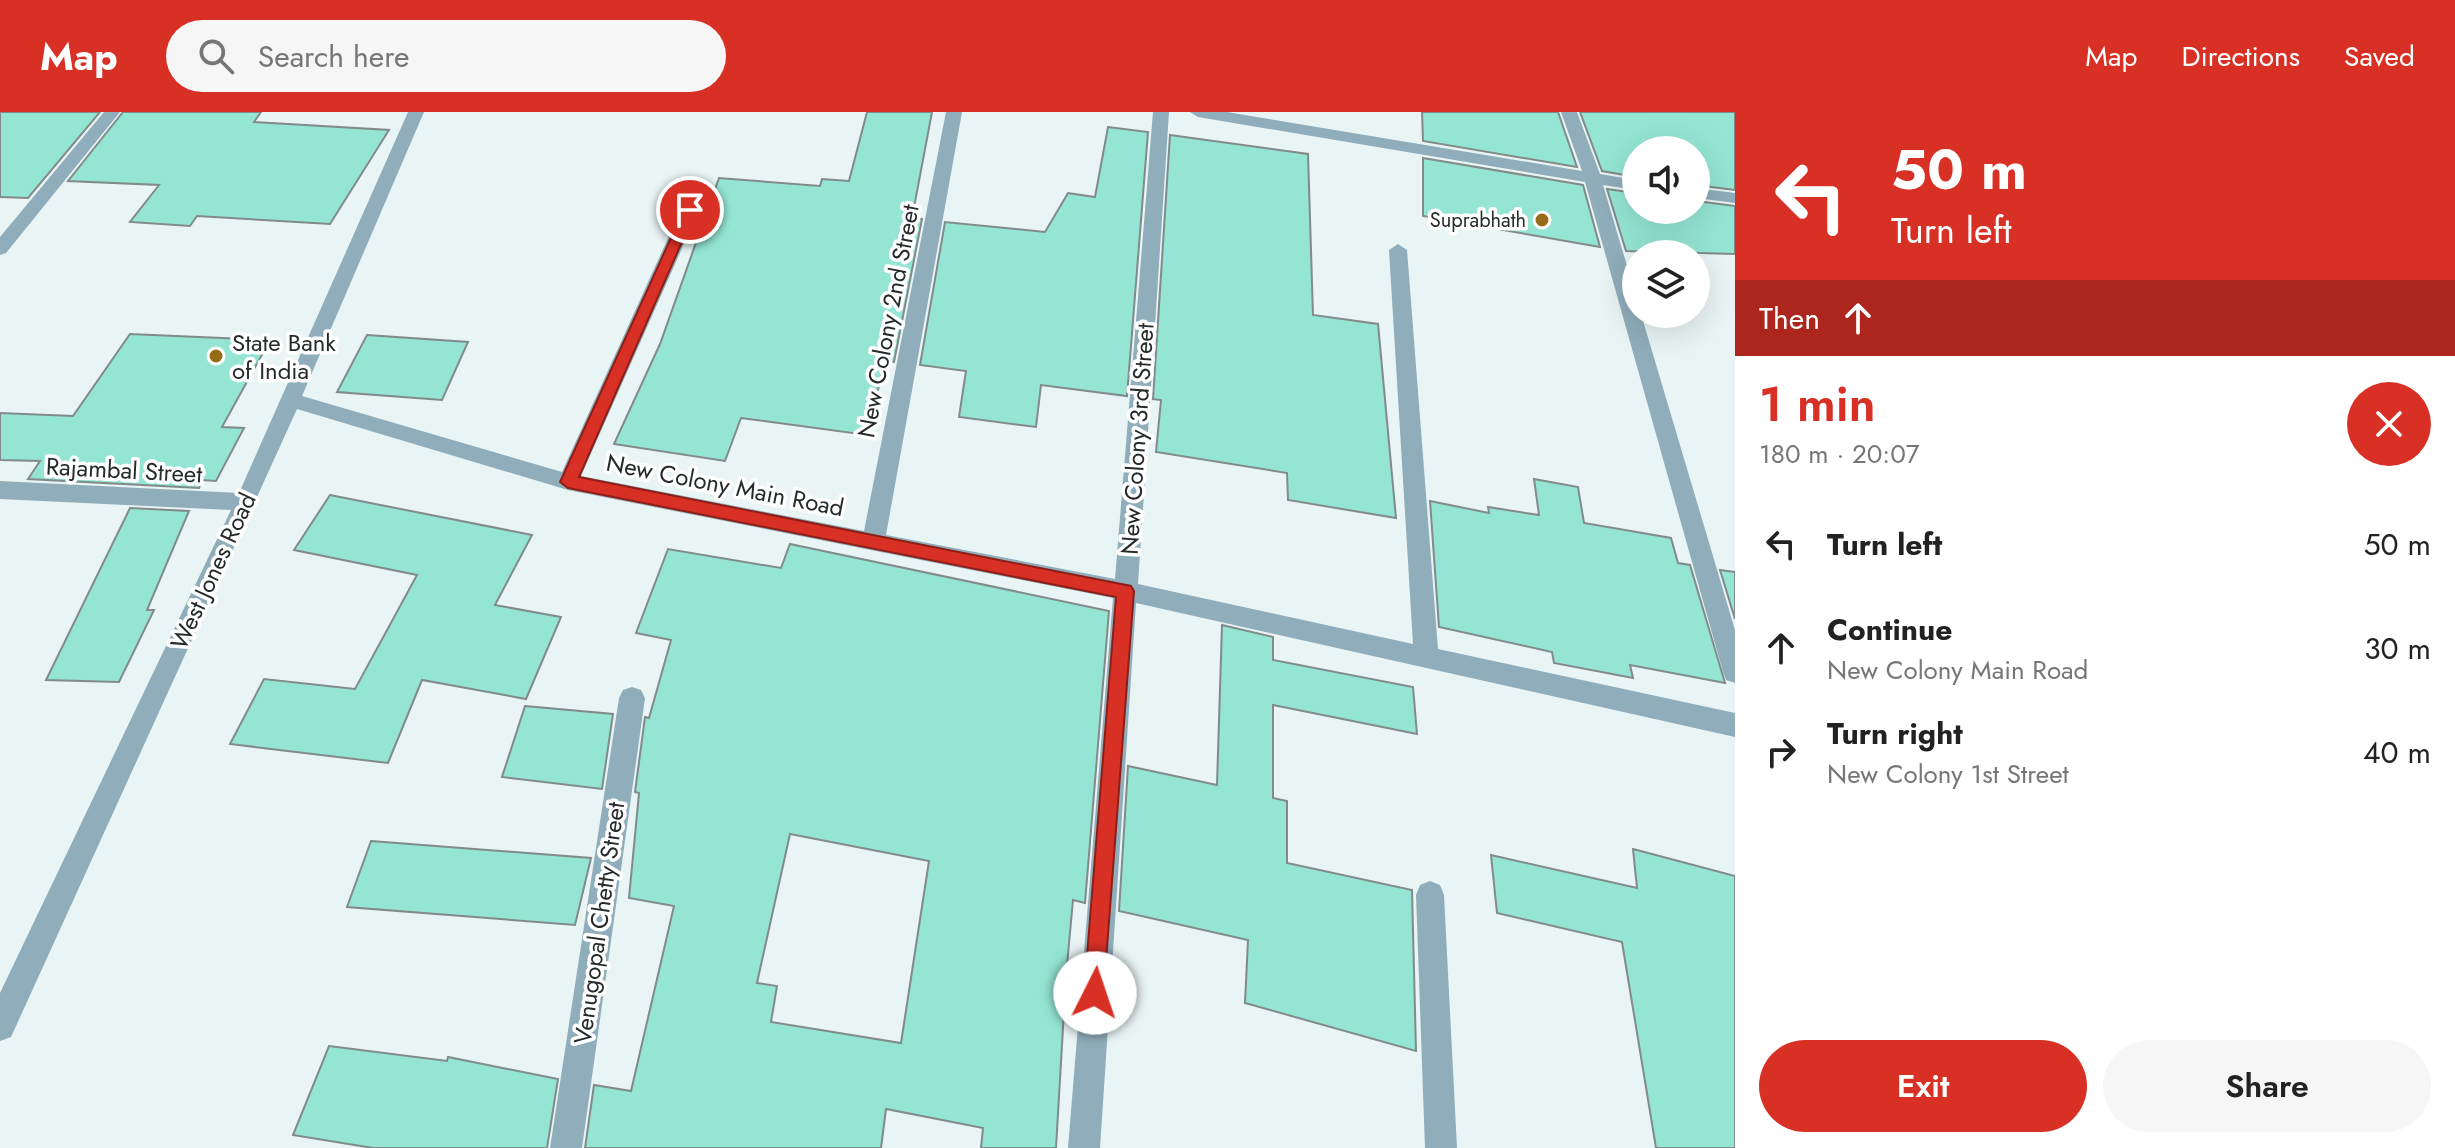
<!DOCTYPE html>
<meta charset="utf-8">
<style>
body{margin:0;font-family:Jost,sans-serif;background:#f6f6f6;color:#222;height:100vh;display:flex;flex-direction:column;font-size:30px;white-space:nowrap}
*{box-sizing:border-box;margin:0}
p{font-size:26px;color:#767676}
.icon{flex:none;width:44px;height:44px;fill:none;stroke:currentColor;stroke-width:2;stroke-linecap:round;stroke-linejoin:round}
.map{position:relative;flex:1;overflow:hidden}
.details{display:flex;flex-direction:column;background:#fff;width:720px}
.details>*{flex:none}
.banner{background:#d93025;color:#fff;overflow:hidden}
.fabs{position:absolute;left:1622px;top:24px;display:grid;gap:16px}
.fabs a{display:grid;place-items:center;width:88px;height:88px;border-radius:50%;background:#fff;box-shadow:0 8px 32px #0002;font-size:40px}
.pin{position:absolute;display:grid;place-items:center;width:68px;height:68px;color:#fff;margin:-34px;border:4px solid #fff;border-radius:50%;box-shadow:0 2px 8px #0007}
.me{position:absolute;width:88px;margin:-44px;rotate:4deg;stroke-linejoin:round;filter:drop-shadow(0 0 6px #0008)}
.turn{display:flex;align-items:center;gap:28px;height:168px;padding:0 24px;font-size:36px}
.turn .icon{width:104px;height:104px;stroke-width:2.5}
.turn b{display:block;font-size:56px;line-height:68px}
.then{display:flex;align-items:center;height:76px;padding:0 24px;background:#0003;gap:16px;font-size:30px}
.round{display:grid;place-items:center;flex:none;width:84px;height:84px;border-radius:42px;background:#f6f6f6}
.headline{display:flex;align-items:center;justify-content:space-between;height:136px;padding:0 24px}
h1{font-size:48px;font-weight:600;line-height:60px;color:#d93025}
.cta{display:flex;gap:16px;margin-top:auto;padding:16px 24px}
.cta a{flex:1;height:92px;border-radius:48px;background:#d93025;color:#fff;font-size:32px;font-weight:600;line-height:92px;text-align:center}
.cta a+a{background:#f6f6f6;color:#222}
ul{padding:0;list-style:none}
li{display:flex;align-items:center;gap:24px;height:104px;padding:0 24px}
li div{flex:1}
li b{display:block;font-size:30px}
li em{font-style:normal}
header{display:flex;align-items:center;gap:48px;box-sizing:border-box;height:112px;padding:0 40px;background:#d93025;color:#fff}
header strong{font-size:38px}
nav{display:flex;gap:44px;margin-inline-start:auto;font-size:28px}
.search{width:560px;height:72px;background:#f6f6f6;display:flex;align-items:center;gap:20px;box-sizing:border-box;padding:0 28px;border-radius:44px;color:#767676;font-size:30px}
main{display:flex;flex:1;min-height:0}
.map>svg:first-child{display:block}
</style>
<header>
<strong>Map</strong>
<div class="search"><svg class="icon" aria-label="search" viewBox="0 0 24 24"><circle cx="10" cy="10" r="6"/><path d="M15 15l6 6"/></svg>Search here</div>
<nav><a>Map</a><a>Directions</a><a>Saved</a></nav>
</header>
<main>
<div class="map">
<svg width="1735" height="1036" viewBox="0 0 1735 1036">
<rect width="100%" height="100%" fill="#e9f4f5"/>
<g fill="#94e5d4" stroke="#828b89" stroke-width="2" fill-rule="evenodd">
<polygon points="0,0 100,0 28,86 0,85"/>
<polygon points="123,0 261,0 254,10 389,18 330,112 197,104 190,114 130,110 159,73 68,69"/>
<polygon points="867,0 932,0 912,106 922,107 894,250 885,249 867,323 741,306 725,349 614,332 660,232 719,66 820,74 822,67 849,69"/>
<polygon points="1422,0 1558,0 1577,55 1423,29"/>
<polygon points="1580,0 1735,0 1735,78 1696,73 1696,38 1636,38 1636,65 1602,59"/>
<polygon points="1108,15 1148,20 1127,284 1041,273 1036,315 959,305 966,259 920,253 945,110 1045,120 1068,81 1095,85"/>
<polygon points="1170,23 1308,42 1313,203 1378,212 1396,406 1288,388 1287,361 1156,340 1161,288 1153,287"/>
<polygon points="1423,46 1583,73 1600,135 1423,104"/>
<polygon points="1607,77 1636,81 1636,98 1696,98 1696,89 1735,94 1735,142 1626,139"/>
<polygon points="130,222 270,228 222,315 244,316 216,369 202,368 199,376 28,367 40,349 0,348 0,301 73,304"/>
<polygon points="367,223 468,230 442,288 337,280"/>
<polygon points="1534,367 1578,375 1584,411 1671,426 1678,451 1690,453 1725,571 1630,553 1633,566 1554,551 1552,540 1439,515 1430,389 1489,401 1488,395 1539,403"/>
<polygon points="330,383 532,423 495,493 561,505 526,587 422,568 388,651 230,632 264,567 355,577 417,463 294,438"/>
<polygon points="130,396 189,399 147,498 154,498 119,570 46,568"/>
<path d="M 790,432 L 1109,499 L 1085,791 L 1073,788 L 1066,864 L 1056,1036 L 981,1036 L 983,1016 L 886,997 L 881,1036 L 585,1036 L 594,973 L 631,979 L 674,794 L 629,786 L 639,681 L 635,680 L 645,605 L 649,606 L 671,528 L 636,521 L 668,437 L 781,456 ZM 790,722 L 929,749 L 901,931 L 771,910 L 777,874 L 757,871 Z"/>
<polygon points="1720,458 1735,460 1735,507"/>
<polygon points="1222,513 1273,525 1273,548 1413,575 1417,622 1273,593 1273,686 1287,689 1287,751 1412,778 1416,939 1245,891 1248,828 1119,799 1128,654 1217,673"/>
<polygon points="525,594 613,602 602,677 502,665"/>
<polygon points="371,729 591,746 575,813 347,795"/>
<polygon points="1633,737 1735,764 1735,1036 1656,1036 1622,830 1497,801 1491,743 1637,776"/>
<polygon points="329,934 447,949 448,945 558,967 547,1036 373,1036 293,1023"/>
</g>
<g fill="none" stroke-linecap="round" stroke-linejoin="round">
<g fill="#90adbb" fill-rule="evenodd">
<polygon points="104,0 120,0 6,141 0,143 0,125"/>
<polygon points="408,0 424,0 302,284 562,360 693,71 702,66 711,71 581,364 864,419 946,0 962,0 886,423 1115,467 1153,0 1169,0 1138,472 1413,532 1389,138 1398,132 1407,138 1438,537 1735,601 1735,625 1136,491 1100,1036 1068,1036 1113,486 568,378 297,297 11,925 0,929 0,881 231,398 0,387 0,369 239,381"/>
<polygon points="1190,0 1227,0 1582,59 1561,0 1577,0 1600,62 1636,68 1636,78 1603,73 1636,184 1636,202 1641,202 1735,518 1735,571 1726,568 1723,560 1585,70 1198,5"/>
<polygon points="1696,76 1735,81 1735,91 1696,86"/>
<polygon points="632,575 641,578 645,586 582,1036 550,1036 619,586 623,578"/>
<polygon points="1430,769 1440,773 1444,783 1457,1036 1425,1036 1416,783 1420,773"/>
</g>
</g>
<polygon fill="#d93025" stroke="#8d1f18" stroke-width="2" points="685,95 696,98 579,365 1131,474 1134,479 1103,889 1095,893 1087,889 1084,881 1116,485 568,376 560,370"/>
<g fill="#976c19" stroke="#fff" stroke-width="3">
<circle cx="1542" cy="108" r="8"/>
<circle cx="216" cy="244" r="8"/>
</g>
<g text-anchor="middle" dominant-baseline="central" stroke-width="7" stroke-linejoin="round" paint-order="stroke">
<g font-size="20" fill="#262a2b" stroke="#fff" text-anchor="end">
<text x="1526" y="108">Suprabhath</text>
</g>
<g font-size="24" fill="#262a2b" stroke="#fff">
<text transform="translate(888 209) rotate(-79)">New Colony 2nd Street</text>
<text transform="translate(1137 327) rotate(-86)">New Colony 3rd Street</text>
<text transform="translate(124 358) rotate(3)">Rajambal Street</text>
<text transform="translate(725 373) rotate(11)">New Colony Main Road</text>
<text transform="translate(213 459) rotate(-65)">West Jones Road</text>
<text transform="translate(599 811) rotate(-82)">Venugopal Chetty Street</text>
</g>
<g font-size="24" fill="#262a2b" stroke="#fff" text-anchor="start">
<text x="232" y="230">State Bank<tspan x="232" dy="28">of India</tspan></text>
</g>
</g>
</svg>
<div class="fabs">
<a><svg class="icon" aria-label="sound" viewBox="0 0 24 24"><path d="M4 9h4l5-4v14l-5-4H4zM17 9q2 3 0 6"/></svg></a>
<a><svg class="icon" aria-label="layers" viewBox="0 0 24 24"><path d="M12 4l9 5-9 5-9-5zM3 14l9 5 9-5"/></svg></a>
</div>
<div class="pin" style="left:690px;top:98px;background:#d93025"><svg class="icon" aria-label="arrive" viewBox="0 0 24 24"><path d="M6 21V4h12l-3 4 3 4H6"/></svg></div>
<svg class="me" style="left:1095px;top:881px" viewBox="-20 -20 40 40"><circle r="19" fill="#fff"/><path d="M0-13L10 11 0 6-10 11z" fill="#d93025"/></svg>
</div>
<section class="details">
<div class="banner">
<div class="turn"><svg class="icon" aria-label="left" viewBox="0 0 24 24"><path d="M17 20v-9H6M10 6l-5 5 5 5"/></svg><div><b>50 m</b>Turn left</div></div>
<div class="then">Then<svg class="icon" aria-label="ahead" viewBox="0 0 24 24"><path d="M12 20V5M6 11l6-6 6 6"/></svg></div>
</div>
<div class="headline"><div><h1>1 min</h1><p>180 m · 20:07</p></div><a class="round" style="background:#d93025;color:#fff"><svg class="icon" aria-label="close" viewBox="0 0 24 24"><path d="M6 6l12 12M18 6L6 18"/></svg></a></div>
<ul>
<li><svg class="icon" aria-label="left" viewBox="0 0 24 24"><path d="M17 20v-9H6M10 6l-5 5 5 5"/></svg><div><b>Turn left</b></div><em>50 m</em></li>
<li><svg class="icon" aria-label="ahead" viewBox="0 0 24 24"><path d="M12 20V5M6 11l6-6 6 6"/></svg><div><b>Continue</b><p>New Colony Main Road</p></div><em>30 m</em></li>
<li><svg class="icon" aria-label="right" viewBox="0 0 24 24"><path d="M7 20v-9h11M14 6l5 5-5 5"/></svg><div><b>Turn right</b><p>New Colony 1st Street</p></div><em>40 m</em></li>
</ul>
<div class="cta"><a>Exit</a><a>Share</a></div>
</section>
</main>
